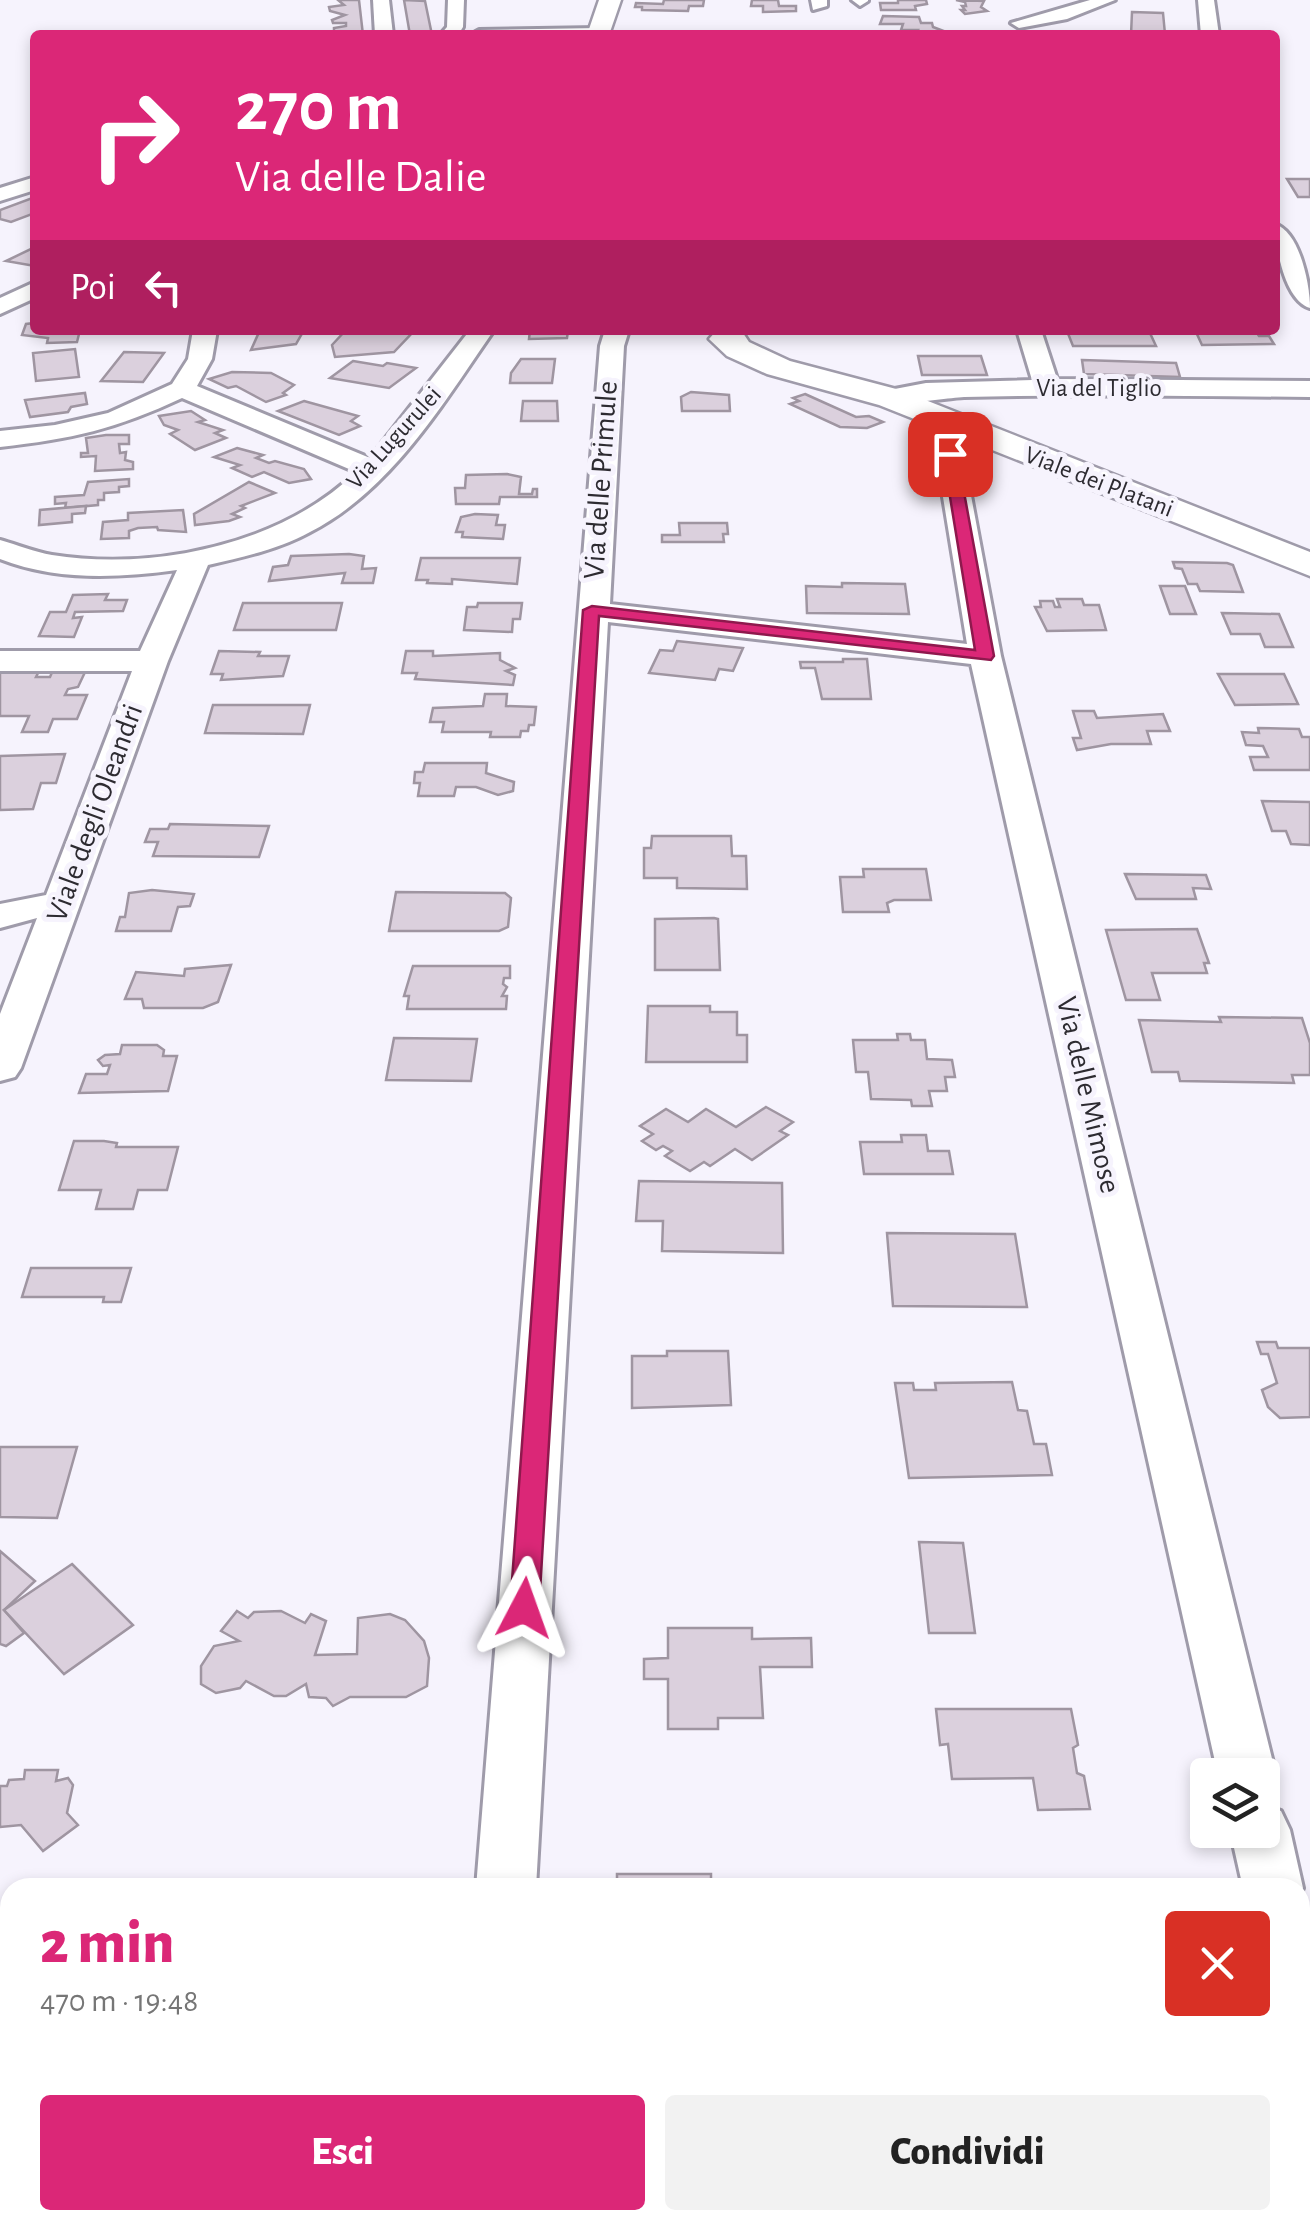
<!DOCTYPE html>
<html lang="it">
<meta charset="utf-8">
<style>
body{margin:0;font-family:"Alegreya Sans",sans-serif;background:#f2f2f2;color:#222;height:100vh;display:flex;flex-direction:column;font-size:38px;white-space:nowrap}
*{box-sizing:border-box;margin:0}
p{font-size:32px;color:#767676}
.icon{flex:none;width:55px;height:55px;fill:none;stroke:currentColor;stroke-width:2;stroke-linecap:round;stroke-linejoin:round}
.map{position:relative;flex:1;overflow:hidden}
.drawer{position:absolute;left:0px;top:1878px;width:1310px;height:352px;display:flex;flex-direction:column;background:#fff;border-radius:30px 30px 0 0;box-shadow:0 5px 15px #0003}
.drawer>*{flex:none}
.top-card{position:absolute;left:30px;top:30px;width:1250px;height:305px;border-radius:10px;box-shadow:0 5px 15px #0003;background:#db2777;color:#fff;overflow:hidden}
.controls{position:absolute;left:1190px;top:1758px;display:grid;gap:20px}
.controls a{display:grid;place-items:center;width:90px;height:90px;border-radius:10px;background:#fff;box-shadow:0 5px 15px #0003;font-size:50px}
.pin{position:absolute;display:grid;place-items:center;width:85px;height:85px;color:#fff;margin:-42px;border-radius:20px;box-shadow:0 5px 15px #0006}
.me{position:absolute;width:110px;margin:-55px;rotate:4deg;stroke-linejoin:round;filter:drop-shadow(0 0 8px #0008)}
.turn{display:flex;align-items:center;gap:35px;height:210px;padding:0 40px;font-size:45px}
.turn .icon{width:130px;height:130px;stroke-width:2.5}
.turn b{display:block;font-size:70px;line-height:85px}
.then{display:flex;align-items:center;height:95px;padding:0 40px;background:#0003;gap:20px;font-size:38px}
.round{display:grid;place-items:center;flex:none;width:105px;height:105px;border-radius:10px;background:#f2f2f2}
.summary{display:flex;align-items:center;justify-content:space-between;height:170px;padding:0 40px}
h1{font-size:60px;font-weight:800;line-height:75px;color:#db2777}
.cta{display:flex;gap:20px;margin-top:auto;padding:20px 40px}
.cta a{flex:1;height:115px;border-radius:10px;background:#db2777;color:#fff;font-size:40px;font-weight:800;line-height:115px;text-align:center}
.cta a+a{background:#f2f2f2;color:#222}
.map>svg:first-child{display:block}
</style>
<div class="map">
<svg width="1310" height="2228" viewBox="0 0 1310 2228">
<rect width="100%" height="100%" fill="#f6f3fd"/>
<g fill="#dbd0dd" stroke="#9f95a1" stroke-width="2.5">
<polygon points="338,0 359,0 363,35 334,33 334,28 346,26 346,23 333,23 332,20 345,15 330,11 329,7 344,5"/>
<polygon points="404,0 425,1 432,35 410,35"/>
<polygon points="664,0 704,0 703,6 689,6 688,11 642,10 642,7 635,7 636,3 663,4"/>
<polygon points="752,0 778,0 779,6 796,6 796,11 763,12 763,6 751,6"/>
<polygon points="898,0 926,0 927,4 915,6 916,10 881,10 880,3 898,3"/>
<polygon points="956,0 984,1 981,7 987,11 965,14 961,10 965,10 962,6 966,6 965,2"/>
<polygon points="1132,12 1163,13 1165,34 1131,35"/>
<polygon points="883,16 919,17 921,23 932,23 933,27 954,35 916,35 918,30 901,30 903,24 880,24"/>
<polygon points="1287,179 1310,179 1310,197 1298,197"/>
<polygon points="35,197 35,213 11,222 0,219 0,210"/>
<polygon points="35,247 35,266 6,261"/>
<polygon points="35,323 35,330 80,330 77,342 47,343 48,338 22,335 26,324"/>
<polygon points="260,330 304,330 296,344 251,350"/>
<polygon points="346,330 407,330 413,332 394,352 335,357 332,345"/>
<polygon points="530,330 563,330 568,331 567,338 529,339"/>
<polygon points="1214,330 1255,330 1259,336 1269,336 1274,344 1202,345 1196,332"/>
<polygon points="1067,331 1149,331 1156,346 1073,346"/>
<polygon points="75,349 79,377 36,381 33,353"/>
<polygon points="124,352 164,353 143,382 101,381"/>
<polygon points="918,356 981,356 987,375 922,375"/>
<polygon points="521,359 555,359 552,383 510,383 511,373"/>
<polygon points="1082,360 1176,363 1180,377 1084,374"/>
<polygon points="353,361 383,366 387,363 416,368 389,388 330,378"/>
<polygon points="232,372 271,373 294,385 283,393 286,395 266,402 236,386 228,388 209,379"/>
<polygon points="691,392 729,395 730,411 682,411 681,397"/>
<polygon points="85,393 87,404 71,407 68,412 30,417 25,400"/>
<polygon points="805,394 856,417 869,416 883,422 867,428 840,427 790,404 799,401 793,398"/>
<polygon points="304,401 358,416 351,421 360,426 339,435 278,411"/>
<polygon points="523,401 557,401 558,421 521,421"/>
<polygon points="191,411 205,420 198,422 223,430 215,433 226,438 195,450 170,434 178,430 164,425 159,416"/>
<polygon points="106,435 129,435 129,444 119,444 120,453 126,452 125,460 133,462 133,469 95,471 96,456 81,457 81,453 88,453 86,438"/>
<polygon points="237,448 263,455 256,458 269,463 275,461 304,469 311,479 289,483 264,472 252,477 232,468 240,465 214,457"/>
<polygon points="507,474 521,477 519,494 532,494 533,489 537,489 537,497 500,497 499,504 456,504 455,488 465,488 466,475"/>
<polygon points="129,479 129,486 119,487 119,492 104,493 104,500 98,500 98,505 65,508 66,503 55,504 55,497 84,495 88,482"/>
<polygon points="249,482 275,493 241,506 245,508 232,514 240,517 229,521 195,525 194,514"/>
<polygon points="86,506 85,513 72,514 72,522 39,525 40,510"/>
<polygon points="183,510 186,532 158,530 157,527 138,528 129,531 129,538 101,539 103,522 128,520 128,513"/>
<polygon points="475,514 498,515 496,525 505,525 503,539 462,537 463,532 456,532 461,517"/>
<polygon points="679,523 727,523 728,534 723,534 724,542 662,542 662,535 680,535"/>
<polygon points="349,554 364,556 362,569 376,568 373,583 342,583 345,573 269,581 273,567 288,565 291,556"/>
<polygon points="421,558 520,558 517,584 452,579 452,584 427,583 428,580 416,580"/>
<polygon points="1173,562 1227,563 1233,565 1243,592 1200,591 1197,584 1188,584 1182,569 1175,568"/>
<polygon points="842,583 905,584 909,614 807,613 806,586 842,587"/>
<polygon points="1160,586 1185,586 1196,614 1170,614"/>
<polygon points="108,594 105,600 127,600 123,611 75,612 73,618 82,617 74,637 39,636 50,612 66,612 73,595"/>
<polygon points="1057,599 1082,599 1084,605 1099,605 1106,630 1047,631 1035,607 1041,607 1040,601 1053,601 1055,607 1060,607"/>
<polygon points="243,603 342,603 336,630 234,630"/>
<polygon points="478,603 522,603 520,619 513,619 512,632 464,630 467,607 477,607"/>
<polygon points="1222,613 1279,614 1293,647 1265,647 1260,634 1231,634"/>
<polygon points="677,641 743,648 733,671 719,669 715,680 649,673 660,650 673,651"/>
<polygon points="219,651 260,652 258,656 289,656 283,676 221,680 223,674 211,674"/>
<polygon points="406,651 433,651 433,656 500,653 500,660 515,668 506,671 515,675 513,685 415,679 417,673 402,673"/>
<polygon points="843,659 867,659 871,699 822,699 815,668 801,668 800,662 843,662"/>
<polygon points="53,670 86,670 78,687 68,689 65,695 87,695 77,719 53,719 48,732 22,732 29,716 0,716 0,671 39,671 36,677 50,677"/>
<polygon points="1218,674 1284,674 1298,704 1235,705"/>
<polygon points="485,694 507,694 506,706 536,707 534,725 529,725 528,731 521,731 520,737 490,737 491,732 442,732 444,722 430,722 433,708 483,706"/>
<polygon points="213,705 310,705 303,734 205,733"/>
<polygon points="1073,711 1094,711 1097,718 1163,714 1170,731 1147,731 1151,744 1111,744 1077,750 1073,738 1081,738"/>
<polygon points="1258,728 1299,729 1302,737 1310,737 1310,770 1254,770 1250,757 1268,757 1263,746 1246,745 1242,732 1259,733"/>
<polygon points="65,754 56,783 41,783 33,809 0,810 0,756"/>
<polygon points="425,763 487,763 486,773 514,782 513,791 498,795 476,787 456,787 454,796 418,796 420,783 414,783 415,772 423,772"/>
<polygon points="1262,801 1310,802 1310,845 1291,844 1286,831 1272,831"/>
<polygon points="170,824 269,826 259,857 153,856 158,842 145,842 150,829 168,829"/>
<polygon points="652,836 731,836 732,856 746,856 747,889 677,888 677,878 644,878 644,848 651,848"/>
<polygon points="863,869 926,869 931,900 894,900 887,903 889,912 843,912 840,877 864,877"/>
<polygon points="1125,874 1206,875 1211,889 1193,888 1196,899 1136,899"/>
<polygon points="152,890 194,894 190,906 178,907 171,931 116,931 120,917 125,917 129,893"/>
<polygon points="396,892 505,893 511,898 508,927 499,931 389,931"/>
<polygon points="714,918 718,919 720,970 655,970 655,919"/>
<polygon points="1197,929 1209,963 1204,963 1207,973 1152,973 1160,1000 1126,1000 1106,930"/>
<polygon points="231,965 218,1002 203,1008 144,1008 142,999 125,999 136,972 184,976 185,969"/>
<polygon points="413,966 510,966 510,978 504,978 503,984 507,987 502,996 507,996 506,1009 407,1009 409,996 404,996"/>
<polygon points="648,1006 710,1006 710,1012 737,1012 737,1035 747,1035 747,1062 646,1062"/>
<polygon points="1219,1017 1302,1018 1310,1043 1310,1075 1292,1075 1294,1083 1180,1081 1178,1072 1152,1072 1139,1020 1221,1022"/>
<polygon points="897,1034 910,1034 911,1040 925,1040 927,1059 952,1060 955,1077 945,1077 947,1091 929,1091 932,1106 912,1106 911,1100 871,1099 868,1072 856,1072 853,1040 898,1040"/>
<polygon points="394,1038 477,1039 471,1081 386,1080"/>
<polygon points="122,1045 157,1045 164,1050 163,1056 177,1056 168,1091 79,1093 86,1074 107,1074 110,1065 103,1066 98,1060 105,1055 120,1054"/>
<polygon points="766,1107 793,1122 780,1131 788,1135 752,1160 735,1149 710,1166 704,1162 690,1171 665,1156 672,1151 663,1146 656,1150 642,1141 653,1134 640,1126 666,1109 688,1122 706,1109 736,1127"/>
<polygon points="901,1135 926,1135 928,1151 949,1151 953,1174 864,1174 860,1142 902,1142"/>
<polygon points="74,1141 104,1141 117,1143 116,1147 178,1147 167,1190 138,1190 133,1209 96,1209 101,1190 59,1190"/>
<polygon points="639,1181 782,1183 783,1253 662,1251 663,1221 636,1221"/>
<polygon points="887,1233 1015,1234 1027,1307 893,1306"/>
<polygon points="31,1268 131,1268 121,1302 103,1302 104,1297 22,1297"/>
<polygon points="1257,1342 1276,1342 1278,1348 1310,1348 1310,1417 1280,1418 1268,1407 1262,1390 1277,1383 1268,1354 1261,1354"/>
<polygon points="667,1351 728,1351 731,1405 632,1408 632,1356 667,1356"/>
<polygon points="1012,1382 1018,1410 1027,1411 1034,1444 1046,1444 1052,1475 909,1478 895,1383 913,1383 914,1390 936,1390 935,1383"/>
<polygon points="0,1447 77,1447 57,1518 0,1517"/>
<polygon points="919,1542 963,1543 975,1633 929,1633"/>
<polygon points="0,1551 35,1581 4,1610 24,1633 6,1646 0,1644"/>
<polygon points="72,1564 133,1625 64,1674 4,1610"/>
<polygon points="237,1611 248,1618 254,1612 281,1611 305,1623 311,1614 326,1621 315,1655 357,1654 358,1618 390,1614 405,1620 424,1641 429,1658 427,1686 406,1697 350,1697 333,1706 326,1698 309,1697 306,1684 286,1696 274,1696 246,1681 240,1688 216,1693 201,1684 201,1666 214,1646 239,1641 221,1631"/>
<polygon points="668,1628 752,1628 752,1639 811,1638 812,1667 760,1667 763,1718 718,1718 718,1729 668,1729 668,1679 644,1679 644,1659 668,1658"/>
<polygon points="936,1709 1071,1709 1078,1745 1073,1748 1077,1773 1084,1776 1090,1809 1038,1810 1033,1778 952,1779 948,1744 940,1745"/>
<polygon points="25,1770 58,1770 56,1781 68,1778 73,1785 67,1813 78,1825 43,1851 21,1825 0,1827 0,1786 7,1786 9,1780 24,1779"/>
<rect x="617" y="1874" width="94" height="14"/>
</g>
<g fill="none" stroke-linecap="round" stroke-linejoin="round">
<defs>
<g id="street">
<polygon points="373,0 389,0 393,35 375,35"/>
<polygon points="448,0 464,0 463,27 458,35 440,35 447,27"/>
<polygon points="811,0 827,0 827,6 813,10"/>
<polygon points="852,0 868,0 868,1 860,6"/>
<polygon points="1090,0 1115,0 1067,19 1019,28 1011,23"/>
<polygon points="1198,0 1214,0 1219,35 1201,35"/>
<polygon points="598,28 604,29 605,35 470,35 479,30"/>
<polygon points="35,177 35,190 0,201 0,188"/>
<path d="M 1275,224 C 1300,232 1310,285 1310,308 C 1285,301 1275,247 1275,224 Z"/>
<polygon points="35,282 35,298 0,314 0,298"/>
<path d="M 193,330 L 217,330 L 212,359 L 197,386 L 370,458 L 470,330 L 494,330 C 444,402 391,491 310,532 C 279,549 243,557 208,565 L 168,661 L 21,1068 L 15,1077 L 0,1081 L 0,1014 L 37,918 L 0,928 L 0,904 L 46,895 L 132,671 L 0,671 L 0,651 L 140,651 L 177,570 C 118,578 56,581 0,559 L 0,540 C 18,545 34,552 52,555 C 154,571 281,545 356,472 L 182,398 C 116,429 72,439 0,447 L 0,431 L 55,425 L 108,413 L 172,384 L 188,359 Z"/>
<polygon points="605,330 629,330 624,346 610,604 967,644 936,454 940,448 989,431 1002,439 998,445 964,458 1001,656 1276,1775 1268,1793 1262,1795 1262,1775 1218,1775 971,664 608,622 536,1888 476,1888 600,346"/>
<path d="M 1017,330 L 1041,330 L 1057,379 L 1310,381 L 1310,397 C 1195,396 1079,394 964,397 C 944,398 885,409 875,397 L 879,392 L 926,383 L 1032,380 Z"/>
<polygon points="1262,1804 1281,1811 1290,1830 1303,1888 1300,1895 1300,1888 1243,1888 1230,1830 1262,1830"/>
<polygon points="1300,1972 1310,1976 1310,2075 1300,2071"/>
<polygon points="0,2168 10,2168 10,2220 37,2220 34,2226 0,2228"/>
<polygon points="1300,2177 1310,2177 1310,2228 1273,2228 1270,2220 1300,2220"/>
</g>
<g id="secondary">
<polygon points="599,0 621,0 609,35 587,35"/>
<polygon points="717,330 741,330 749,342 790,361 900,390 1310,552 1310,576 879,405 767,374 727,356 709,339"/>
</g>
</defs>
<use href="#street" stroke="#9f9baa" stroke-width="6"/>
<use href="#secondary" stroke="#9f9baa" stroke-width="5"/>
<use href="#street" fill="#fff" fill-rule="evenodd"/>
<use href="#secondary" fill="#fff" fill-rule="evenodd"/>
</g>
<polygon fill="#db2777" stroke="#8e194d" stroke-width="2.5" points="950,449 957,454 994,656 991,660 599,616 539,1608 535,1617 524,1620 514,1617 510,1608 583,610 592,606 975,650 943,454"/>
<g text-anchor="middle" dominant-baseline="central" stroke-width="10" stroke-linejoin="round" paint-order="stroke">
<g font-size="25" fill="#2d2b31" stroke="#f6f3fd">
<text x="1099" y="388">Via del Tiglio</text>
<text transform="translate(394 438) rotate(-48)">Via Lugurulei</text>
<text transform="translate(1099 482) rotate(21)">Viale dei Platani</text>
</g>
<g font-size="30" fill="#2d2b31" stroke="#f6f3fd">
<text transform="translate(601 480) rotate(-86)">Via delle Primule</text>
<text transform="translate(95 813) rotate(-70)">Viale degli Oleandri</text>
<text transform="translate(1088 1095) rotate(77)">Via delle Mimose</text>
</g>
</g>
</svg>
<div class="controls">
<a><svg class="icon" aria-label="layers" viewBox="0 0 24 24"><path d="M12 4l9 5-9 5-9-5zM3 14l9 5 9-5"/></svg></a>
</div>
<div class="pin" style="left:950px;top:454px;background:#d93025"><svg class="icon" aria-label="arrive" viewBox="0 0 24 24"><path d="M6 21V4h12l-3 4 3 4H6"/></svg></div>
<svg class="me" style="left:524px;top:1608px" viewBox="-20 -20 40 40"><path d="M0-17L14 15 0 8-14 15z" fill="#db2777" stroke="#fff" stroke-width="4"/></svg>
<div class="top-card">
<div class="turn"><svg class="icon" aria-label="right" viewBox="0 0 24 24"><path d="M7 20v-9h11M14 6l5 5-5 5"/></svg><div><b>270 m</b>Via delle Dalie</div></div>
<div class="then">Poi<svg class="icon" aria-label="left" viewBox="0 0 24 24"><path d="M17 20v-9H6M10 6l-5 5 5 5"/></svg></div>
</div>
<section class="drawer">
<div class="summary"><div><h1>2 min</h1><p>470 m · 19:48</p></div><a class="round" style="background:#d93025;color:#fff"><svg class="icon" aria-label="close" viewBox="0 0 24 24"><path d="M6 6l12 12M18 6L6 18"/></svg></a></div>
<div class="cta"><a>Esci</a><a>Condividi</a></div>
</section>
</div>
